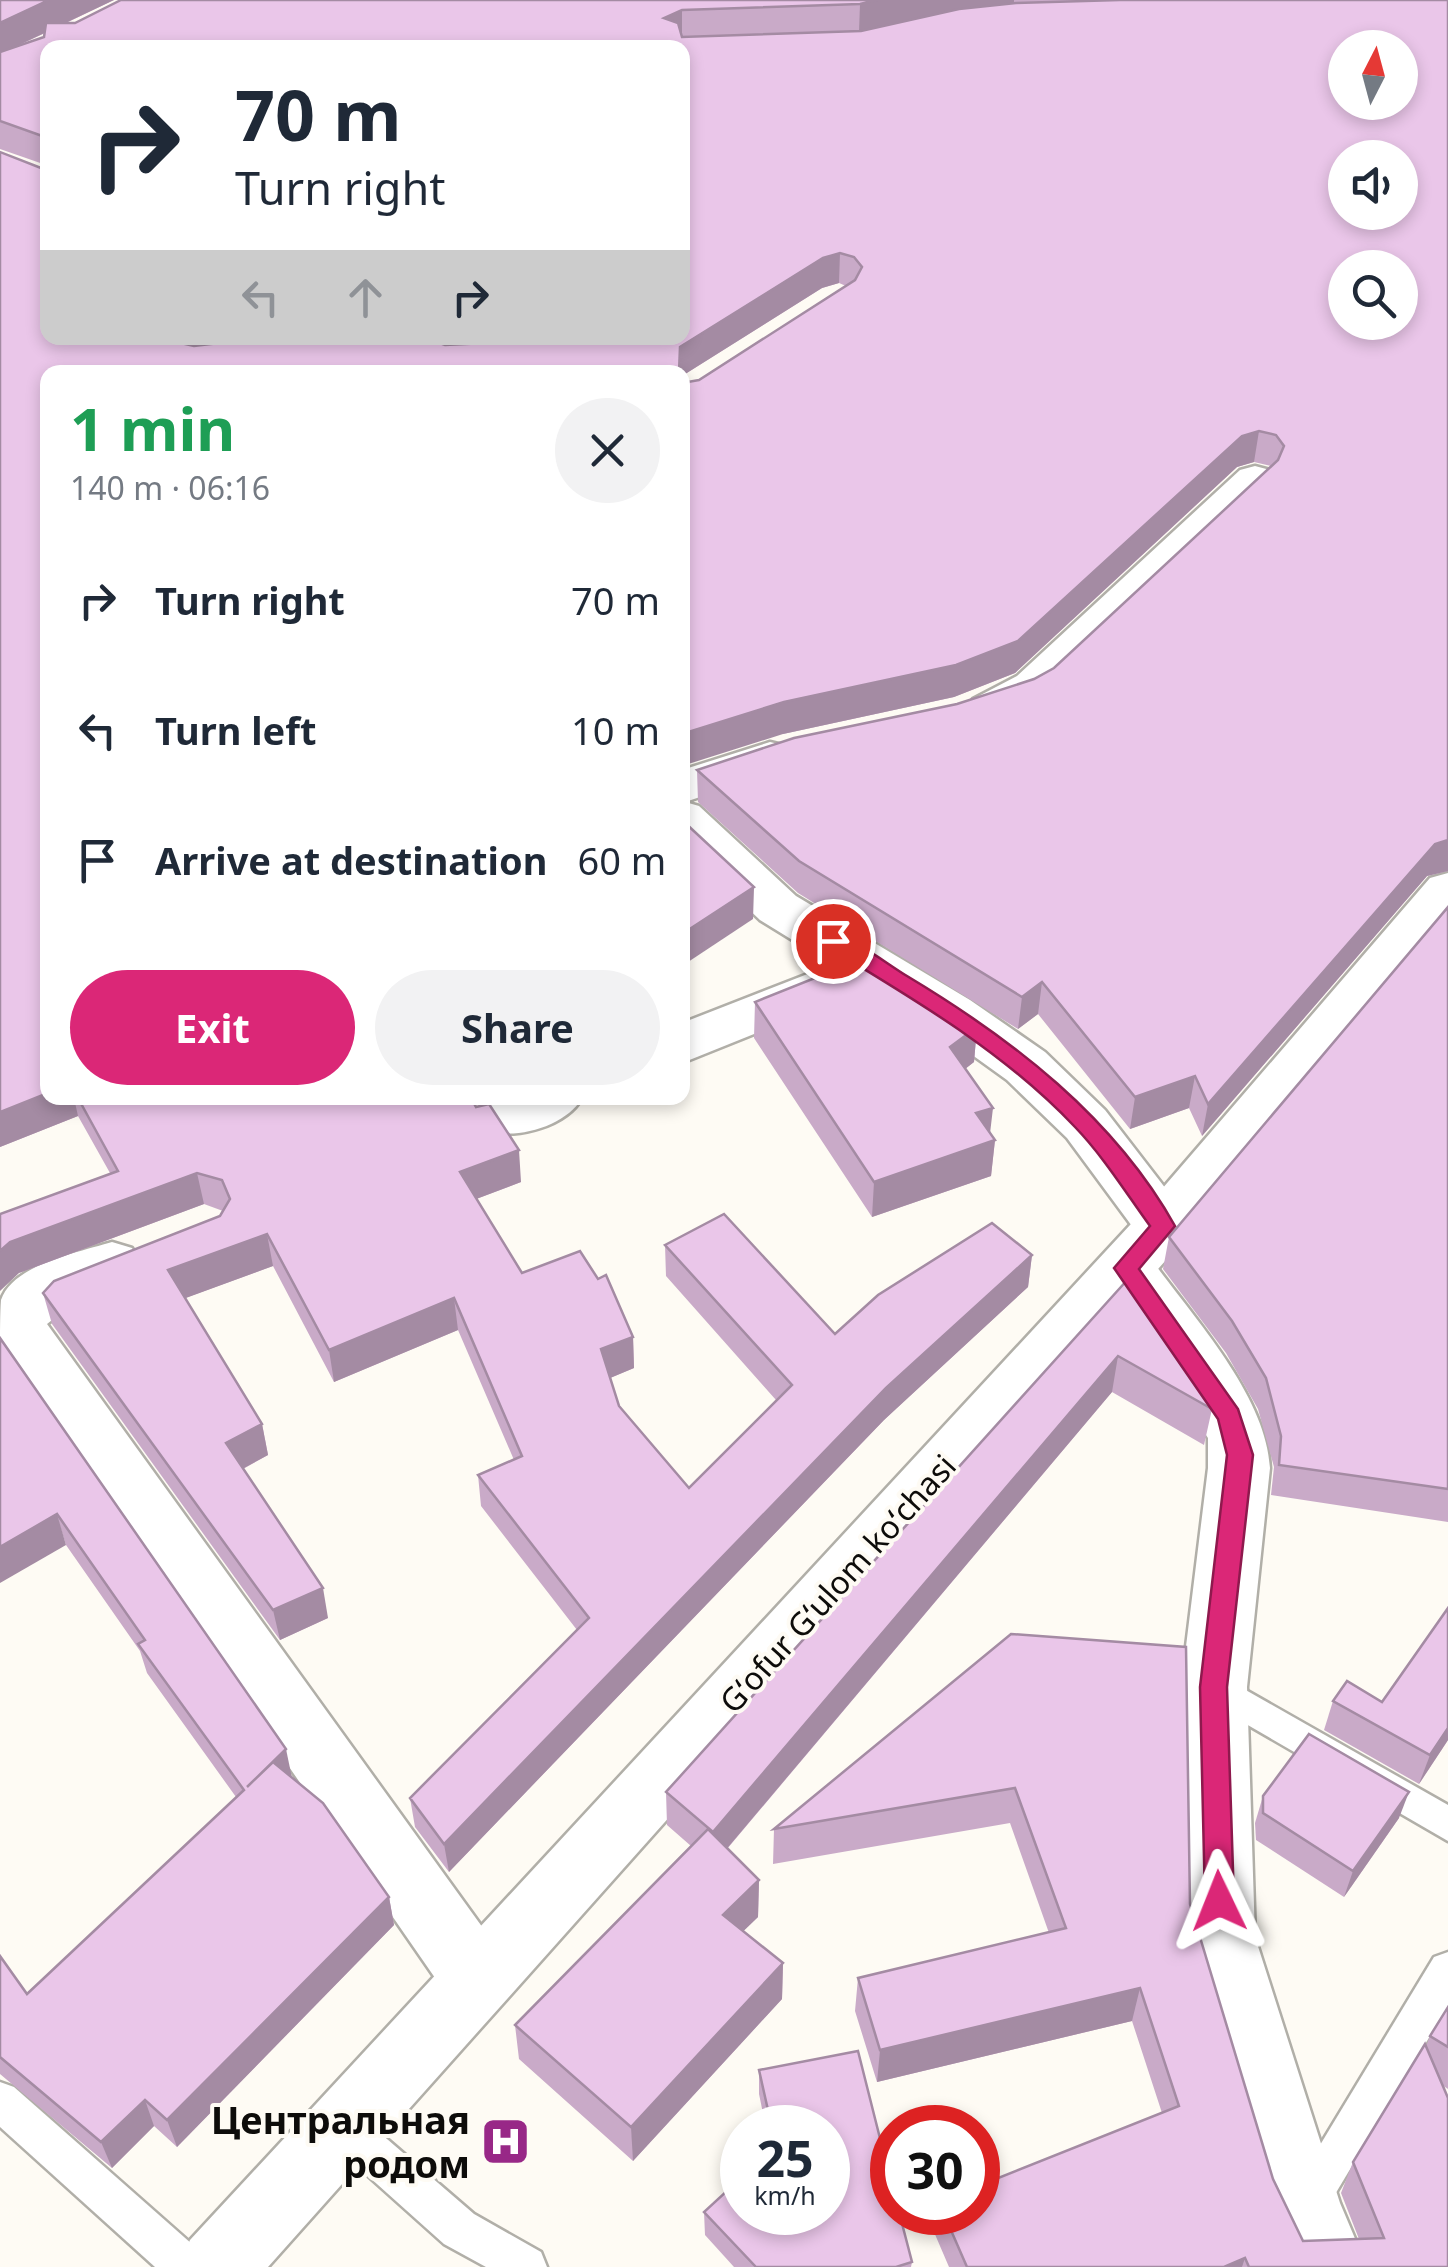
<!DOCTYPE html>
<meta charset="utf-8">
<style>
body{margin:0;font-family:"Noto Sans",sans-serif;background:#f2f2f3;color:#1f2937;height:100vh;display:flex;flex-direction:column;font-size:38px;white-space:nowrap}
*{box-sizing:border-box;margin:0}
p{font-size:32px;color:#747a83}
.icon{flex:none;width:55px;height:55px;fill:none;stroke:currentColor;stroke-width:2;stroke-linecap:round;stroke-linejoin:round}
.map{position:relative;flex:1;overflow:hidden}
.side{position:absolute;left:40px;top:365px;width:650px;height:740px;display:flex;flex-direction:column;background:#fff;border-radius:20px;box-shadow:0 5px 15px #0003}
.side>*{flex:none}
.hud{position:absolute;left:40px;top:40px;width:650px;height:305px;border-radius:20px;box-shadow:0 5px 15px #0003;background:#fff;color:#1f2937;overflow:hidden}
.needle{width:65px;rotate:6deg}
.buttons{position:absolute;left:1328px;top:30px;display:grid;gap:20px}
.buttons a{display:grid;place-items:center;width:90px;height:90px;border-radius:50%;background:#fff;box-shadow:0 5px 15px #0003;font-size:50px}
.speed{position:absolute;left:720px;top:2105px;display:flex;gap:20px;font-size:50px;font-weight:700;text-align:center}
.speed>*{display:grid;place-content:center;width:130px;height:130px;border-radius:50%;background:#fff;box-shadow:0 5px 15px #0003;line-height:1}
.speed small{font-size:25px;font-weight:400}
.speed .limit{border:15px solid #d22;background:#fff;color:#111}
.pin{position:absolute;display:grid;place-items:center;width:85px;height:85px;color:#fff;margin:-42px;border:5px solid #fff;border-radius:50%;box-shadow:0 2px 10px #0007}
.me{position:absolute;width:110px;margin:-55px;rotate:358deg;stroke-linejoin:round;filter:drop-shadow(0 0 8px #0008)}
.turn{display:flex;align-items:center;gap:35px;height:210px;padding:0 30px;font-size:45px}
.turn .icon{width:130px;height:130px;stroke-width:2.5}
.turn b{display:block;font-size:70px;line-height:85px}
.lanes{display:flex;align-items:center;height:95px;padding:0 30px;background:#0003;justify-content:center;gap:50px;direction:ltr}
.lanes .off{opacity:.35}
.round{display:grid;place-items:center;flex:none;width:105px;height:105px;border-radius:52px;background:#f2f2f3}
.head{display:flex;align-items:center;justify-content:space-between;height:170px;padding:0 30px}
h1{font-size:60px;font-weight:700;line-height:75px;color:#1e9e55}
.button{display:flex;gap:20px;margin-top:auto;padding:20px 30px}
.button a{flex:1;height:115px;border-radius:60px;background:#db2777;color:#fff;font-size:40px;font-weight:700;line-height:115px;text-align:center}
.button a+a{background:#f2f2f3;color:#1f2937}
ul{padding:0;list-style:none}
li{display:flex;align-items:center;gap:30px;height:130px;padding:0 30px}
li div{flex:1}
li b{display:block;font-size:38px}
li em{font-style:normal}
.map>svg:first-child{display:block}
</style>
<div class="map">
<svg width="1448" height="2267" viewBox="0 0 1448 2267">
<rect width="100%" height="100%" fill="#fefbf4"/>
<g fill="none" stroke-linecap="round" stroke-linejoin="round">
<defs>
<g id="service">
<polygon points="1214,1672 1448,1805 1448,1841 1201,1698 1196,1687 1201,1676"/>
<polygon points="1448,1952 1448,2006 1322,2216 1308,2222 1294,2216 1288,2202 1294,2188 1434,1957"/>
<polygon points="0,2082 14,2087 201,2252 207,2267 155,2267 0,2127"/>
<polygon points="344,2108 358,2114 474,2214 541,2252 547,2267 486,2267 444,2244 330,2142 324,2128 330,2114"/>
</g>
<g id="minor">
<path d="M 1255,466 L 1270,470 L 1276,479 L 1270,488 L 1049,696 C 1024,710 1003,727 973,719 L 966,709 L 973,699 L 1017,676 L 1240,470 Z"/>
<polygon points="770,742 787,746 794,757 787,768 685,802 699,806 796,896 970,1000 1045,1052 1105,1110 1183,1211 1191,1226 1183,1241 1163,1247 1143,1241 1067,1138 1007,1080 932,1026 760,920 682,846 682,770"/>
<polygon points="823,968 841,973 849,986 841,999 682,1063 682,1023"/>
<path d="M 502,1098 L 582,1098 C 567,1125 518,1140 489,1131 L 481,1117 L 489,1103 Z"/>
<path d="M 112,1242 L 132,1248 L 141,1264 L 132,1280 L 76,1301 L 47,1324 L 501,1953 L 511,1977 L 501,2001 L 476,2010 L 451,2001 L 0,1349 C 0,1335 0,1313 1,1300 C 13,1264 80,1252 112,1242 Z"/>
<path d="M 1126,1246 L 1146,1252 C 1189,1313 1266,1393 1270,1468 L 1247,1687 L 1255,1937 L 1340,2203 L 1367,2267 L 1291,2267 L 1266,2209 L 1185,1937 L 1181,1687 L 1208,1468 L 1208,1438 L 1097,1268 L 1106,1252 Z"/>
</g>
<polygon id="tertiary" points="1448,873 1448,923 1183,1241 268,2267 179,2267 190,2240 1143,1211 1430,878"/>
</defs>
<use href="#service" stroke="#b1afa8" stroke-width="5"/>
<use href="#minor" stroke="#b1afa8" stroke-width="5"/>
<use href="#tertiary" stroke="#b1afa8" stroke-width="5"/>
<use href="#service" fill="#fff" fill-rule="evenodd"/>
<use href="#minor" fill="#fff" fill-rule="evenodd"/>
<use href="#tertiary" fill="#fff" fill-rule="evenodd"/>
</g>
<g fill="#c9aac8" fill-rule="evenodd">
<path d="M 0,0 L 114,0 L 66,23 L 75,23 L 121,0 L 1448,0 L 1448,871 L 1427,876 L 1202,1136 L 1189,1108 L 1130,1129 L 1038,1014 L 1018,1029 L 798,893 L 698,802 L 697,770 L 957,704 L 1034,679 L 1054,668 L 1271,466 L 1254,462 L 1237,467 L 1015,673 L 954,697 L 783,734 L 699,380 L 846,286 L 839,283 L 822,288 L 682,376 L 682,372 L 48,372 L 48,1098 L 484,1098 L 475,1104 L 521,1182 L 476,1199 L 522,1273 L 633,1337 L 634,1368 L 610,1378 L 619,1406 L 689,1488 L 776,1400 L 666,1276 L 665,1245 L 835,1334 L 1032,1255 L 1028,1287 L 884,1420 L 449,1872 L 415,1827 L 410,1798 L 577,1630 L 481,1506 L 478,1475 L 514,1460 L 458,1330 L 334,1382 L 273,1266 L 185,1298 L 262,1424 L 268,1455 L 243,1469 L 328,1618 L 280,1640 L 52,1324 L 43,1293 L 220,1216 L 223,1211 L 204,1204 L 19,1273 L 110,1173 L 78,1116 L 0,1147 L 0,152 L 41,168 L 46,165 L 0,149 ZM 45,33 L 44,37 L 13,48 ZM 48,48 L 682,338 L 443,338 L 460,344 L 445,345 L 236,341 L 221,342 L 230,338 Z"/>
<polygon points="1448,907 1448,1522 1271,1495 1274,1467 1258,1409 1226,1353 1163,1269 1169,1237"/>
<polygon points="755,1002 977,1027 974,1062 965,1069 990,1133 995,1140 991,1176 872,1217 754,1038"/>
<polygon points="1129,1278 1212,1409 1204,1445 1112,1392 727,1849 759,1880 758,1917 743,1931 783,1963 782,1999 633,2161 519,2059 515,2025 691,1846 667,1825 666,1792"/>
<polygon points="0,1338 292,1778 389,1897 394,1925 177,2147 154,2126 112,2168 0,2074 0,1956 27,1994 236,1797 147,1673 140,1651 66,1545"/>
<polygon points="1011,1634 1190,1904 1273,2179 1303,2241 1359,2239 1341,2193 1353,2162 1426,2046 1430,2036 1448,2007 1448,2089 1442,2085 1448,2267 949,2267 934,2232 936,2212 978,2212 1162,2113 1132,2021 877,2082 855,2011 858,1978 1049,1933 1010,1823 773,1864 774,1829"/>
<polygon points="1333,1701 1382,1702 1448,1740 1419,1784 1324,1730"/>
<polygon points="1263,1796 1399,1818 1344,1897 1256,1840 1255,1823"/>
<polygon points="858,2051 892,2186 892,2212 899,2212 912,2262 911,2267 734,2267 705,2235 704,2212 742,2177 742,2212 828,2212 828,2128 766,2128 759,2094 759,2070"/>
</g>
<g fill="#a48ba3">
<polygon points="49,0 114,0 0,54 0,23"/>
<polygon points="877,0 1014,0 1014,4 859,32 860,4"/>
<polygon points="682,10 682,38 664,18"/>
<polygon points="840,253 839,283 822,288 682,376 682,372 679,372 680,347 823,258"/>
<polygon points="179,338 230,338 189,360 176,342"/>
<polygon points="1259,431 1254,462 1237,467 1015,673 954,697 783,734 682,766 682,734 1242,436"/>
<polygon points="1448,840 1448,871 1427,876 1202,1136 1208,1104 1435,844"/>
<polygon points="754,887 753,919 682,966 682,934"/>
<polygon points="1042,982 1038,1014 1018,1029 1022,997"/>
<polygon points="977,1027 974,1062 947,1083 950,1047"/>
<polygon points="1195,1076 1189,1108 1130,1129 1135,1097"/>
<polygon points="48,1093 48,1098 74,1098 78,1116 0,1147 0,1112"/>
<polygon points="463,1098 484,1098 464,1110"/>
<polygon points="993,1108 989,1142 995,1140 991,1176 872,1217 874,1182 976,1113"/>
<polygon points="519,1150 521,1182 463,1204 460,1172"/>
<polygon points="197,1173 204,1204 19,1273 0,1291 0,1251 10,1242"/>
<polygon points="267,1234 273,1266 175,1302 168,1270"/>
<polygon points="1032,1255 1028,1287 884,1420 449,1872 444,1844 886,1388"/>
<polygon points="454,1298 458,1330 334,1382 329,1350"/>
<polygon points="633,1337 634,1368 603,1381 601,1349"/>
<polygon points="1118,1356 1112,1392 713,1865 713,1832"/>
<polygon points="262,1424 268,1455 233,1474 226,1443"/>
<polygon points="57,1514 66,1545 0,1583 0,1547"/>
<polygon points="323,1588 328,1618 280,1640 273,1610"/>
<polygon points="1448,1728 1448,1740 1419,1784 1430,1755"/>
<polygon points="286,1749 292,1778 247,1787"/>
<polygon points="1409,1792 1399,1818 1344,1897 1353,1871"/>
<polygon points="759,1880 758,1917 723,1951 723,1915"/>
<polygon points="389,1897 394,1925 177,2147 167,2120"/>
<polygon points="783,1963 782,1999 633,2161 631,2127"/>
<polygon points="1140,1988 1132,2021 877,2082 880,2050"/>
<polygon points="145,2100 154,2126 112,2168 101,2142"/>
<polygon points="1245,2258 1242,2267 1224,2267"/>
</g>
<g fill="#eac6e9" stroke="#a48ba3" stroke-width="2.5" fill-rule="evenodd">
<polygon points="0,0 49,0 0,23"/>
<path d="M 121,0 L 877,0 L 860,4 L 682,10 L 664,18 L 678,23 L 682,37 L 861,31 L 959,9 L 1016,3 L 1120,0 L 1448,0 L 1448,840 L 1435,844 L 1208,1104 L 1195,1076 L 1135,1097 L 1042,982 L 1022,997 L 799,861 L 697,770 L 794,738 L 957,704 L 1034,679 L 1054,668 L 1278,460 L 1284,446 L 1276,435 L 1259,431 L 1242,436 L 1018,641 L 956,665 L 784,702 L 682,734 L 682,383 L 699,380 L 855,280 L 862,267 L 854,257 L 840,253 L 823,258 L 680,347 L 679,372 L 48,372 L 48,1093 L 0,1112 L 0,152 L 41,168 L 46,164 L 45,137 L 0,121 L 0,52 L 44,37 L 46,23 L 75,23 ZM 48,48 L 682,48 L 682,338 L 502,338 L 505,342 L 445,345 L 426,338 L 242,338 L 236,341 L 194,346 L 176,342 L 179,338 L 48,338 ZM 1345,48 L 1400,48 L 1400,102 L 1345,102 ZM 1345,158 L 1400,158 L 1400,212 L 1345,212 ZM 1345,268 L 1400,268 L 1400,322 L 1345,322 Z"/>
<polygon points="682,820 754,887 682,934"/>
<polygon points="1448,907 1448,1489 1279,1465 1281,1436 1266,1378 1232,1321 1169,1237"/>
<polygon points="870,956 977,1027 950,1047 993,1108 976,1113 995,1140 874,1182 755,1002"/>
<polygon points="78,1098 471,1098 476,1107 489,1104 519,1150 460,1172 522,1273 580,1251 598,1279 606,1275 633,1337 601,1349 619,1406 689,1488 792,1385 665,1245 724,1214 835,1334 878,1295 992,1223 1032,1255 886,1388 444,1844 410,1798 589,1618 478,1475 522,1456 454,1298 329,1350 267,1234 168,1270 262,1424 226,1443 323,1588 273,1610 43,1293 54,1281 220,1216 230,1199 222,1180 197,1173 10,1242 0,1251 0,1214 118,1171"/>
<polygon points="1129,1278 1212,1409 1118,1356 713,1832 666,1792"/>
<polygon points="0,1338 286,1749 247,1787 273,1762 323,1803 389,1897 167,2120 145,2100 101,2142 0,2057 0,1956 27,1994 244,1790 138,1644 145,1640 57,1514 0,1547"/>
<polygon points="1448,1608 1448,1728 1430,1755 1333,1701 1347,1681 1382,1702"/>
<polygon points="1011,1634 1186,1647 1190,1904 1273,2179 1303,2241 1384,2238 1353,2162 1425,2044 1448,2098 1448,2267 1249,2267 1245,2258 1224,2267 967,2267 943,2212 978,2212 978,2186 1179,2106 1140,1988 880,2050 858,1978 1066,1928 1015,1788 774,1829"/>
<polygon points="1309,1734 1409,1792 1353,1871 1263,1813 1263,1796"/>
<polygon points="708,1829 759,1880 723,1915 783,1963 631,2127 515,2025"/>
<polygon points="1448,2007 1448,2047 1430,2036"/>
<polygon points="858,2051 892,2186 892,2212 899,2212 912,2262 896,2267 756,2267 704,2212 742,2177 742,2212 828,2212 828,2128 772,2128 759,2070"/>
</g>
<path fill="#db2777" stroke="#8e194d" stroke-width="2.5" d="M 833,934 C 859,941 884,962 907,976 C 1012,1039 1114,1117 1175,1226 L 1139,1269 L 1238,1409 L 1253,1455 L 1227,1687 L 1234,1901 L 1229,1911 L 1219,1914 L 1209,1911 L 1205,1901 L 1200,1687 L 1227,1455 L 1218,1419 L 1114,1268 L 1150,1226 C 1126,1193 1103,1156 1075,1127 C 1003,1051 915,1000 826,946 L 823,941 Z"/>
<defs>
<symbol id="hospital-square" viewBox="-11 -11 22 22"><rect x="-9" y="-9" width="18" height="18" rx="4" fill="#982887" stroke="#fefbf4"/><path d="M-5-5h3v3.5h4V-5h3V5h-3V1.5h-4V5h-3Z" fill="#fff"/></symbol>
</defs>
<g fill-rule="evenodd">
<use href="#hospital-square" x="478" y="2114" width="55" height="55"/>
</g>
<g text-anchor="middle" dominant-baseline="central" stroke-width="8" stroke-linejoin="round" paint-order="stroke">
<g font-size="32" fill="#0d0c0a" stroke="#fefbf4">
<text transform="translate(837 1583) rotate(-48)">Gʻofur Gʻulom koʻchasi</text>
</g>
<g font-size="38" font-weight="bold" fill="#0d0c0a" stroke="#fefbf4" text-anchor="end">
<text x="470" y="2119">Центральная<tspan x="470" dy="44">родом</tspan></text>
</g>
</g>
</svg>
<div class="buttons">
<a><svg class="needle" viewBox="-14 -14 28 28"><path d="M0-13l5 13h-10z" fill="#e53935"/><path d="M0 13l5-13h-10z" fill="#747a83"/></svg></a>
<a><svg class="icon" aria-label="sound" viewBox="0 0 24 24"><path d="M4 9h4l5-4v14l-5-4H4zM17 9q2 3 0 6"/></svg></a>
<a><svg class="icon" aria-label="search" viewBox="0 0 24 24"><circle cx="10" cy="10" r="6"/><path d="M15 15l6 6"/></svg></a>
</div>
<div class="speed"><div>25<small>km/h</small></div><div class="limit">30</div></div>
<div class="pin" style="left:833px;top:941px;background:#d93025"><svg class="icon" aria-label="arrive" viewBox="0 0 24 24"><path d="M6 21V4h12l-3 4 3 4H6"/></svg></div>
<svg class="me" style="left:1219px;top:1901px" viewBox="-20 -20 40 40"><path d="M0-17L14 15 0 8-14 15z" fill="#db2777" stroke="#fff" stroke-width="4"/></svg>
<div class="hud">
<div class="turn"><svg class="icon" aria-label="right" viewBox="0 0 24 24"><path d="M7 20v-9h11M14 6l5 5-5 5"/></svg><div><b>70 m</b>Turn right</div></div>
<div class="lanes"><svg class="icon off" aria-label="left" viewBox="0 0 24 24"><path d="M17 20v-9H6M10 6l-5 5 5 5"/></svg><svg class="icon off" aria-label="ahead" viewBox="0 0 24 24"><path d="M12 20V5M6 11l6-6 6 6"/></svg><svg class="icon" aria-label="right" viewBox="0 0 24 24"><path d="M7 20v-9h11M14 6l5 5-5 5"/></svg></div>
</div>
<section class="side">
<div class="head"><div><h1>1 min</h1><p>140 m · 06:16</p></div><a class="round"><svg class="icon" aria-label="close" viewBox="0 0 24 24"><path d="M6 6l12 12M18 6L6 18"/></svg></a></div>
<ul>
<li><svg class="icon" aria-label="right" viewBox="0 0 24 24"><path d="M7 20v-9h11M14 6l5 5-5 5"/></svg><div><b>Turn right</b></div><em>70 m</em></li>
<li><svg class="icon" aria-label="left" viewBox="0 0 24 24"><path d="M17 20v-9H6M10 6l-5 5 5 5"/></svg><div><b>Turn left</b></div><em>10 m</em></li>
<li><svg class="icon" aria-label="arrive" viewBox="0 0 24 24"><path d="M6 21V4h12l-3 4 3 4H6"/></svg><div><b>Arrive at destination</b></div><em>60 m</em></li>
</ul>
<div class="button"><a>Exit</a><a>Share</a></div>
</section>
</div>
